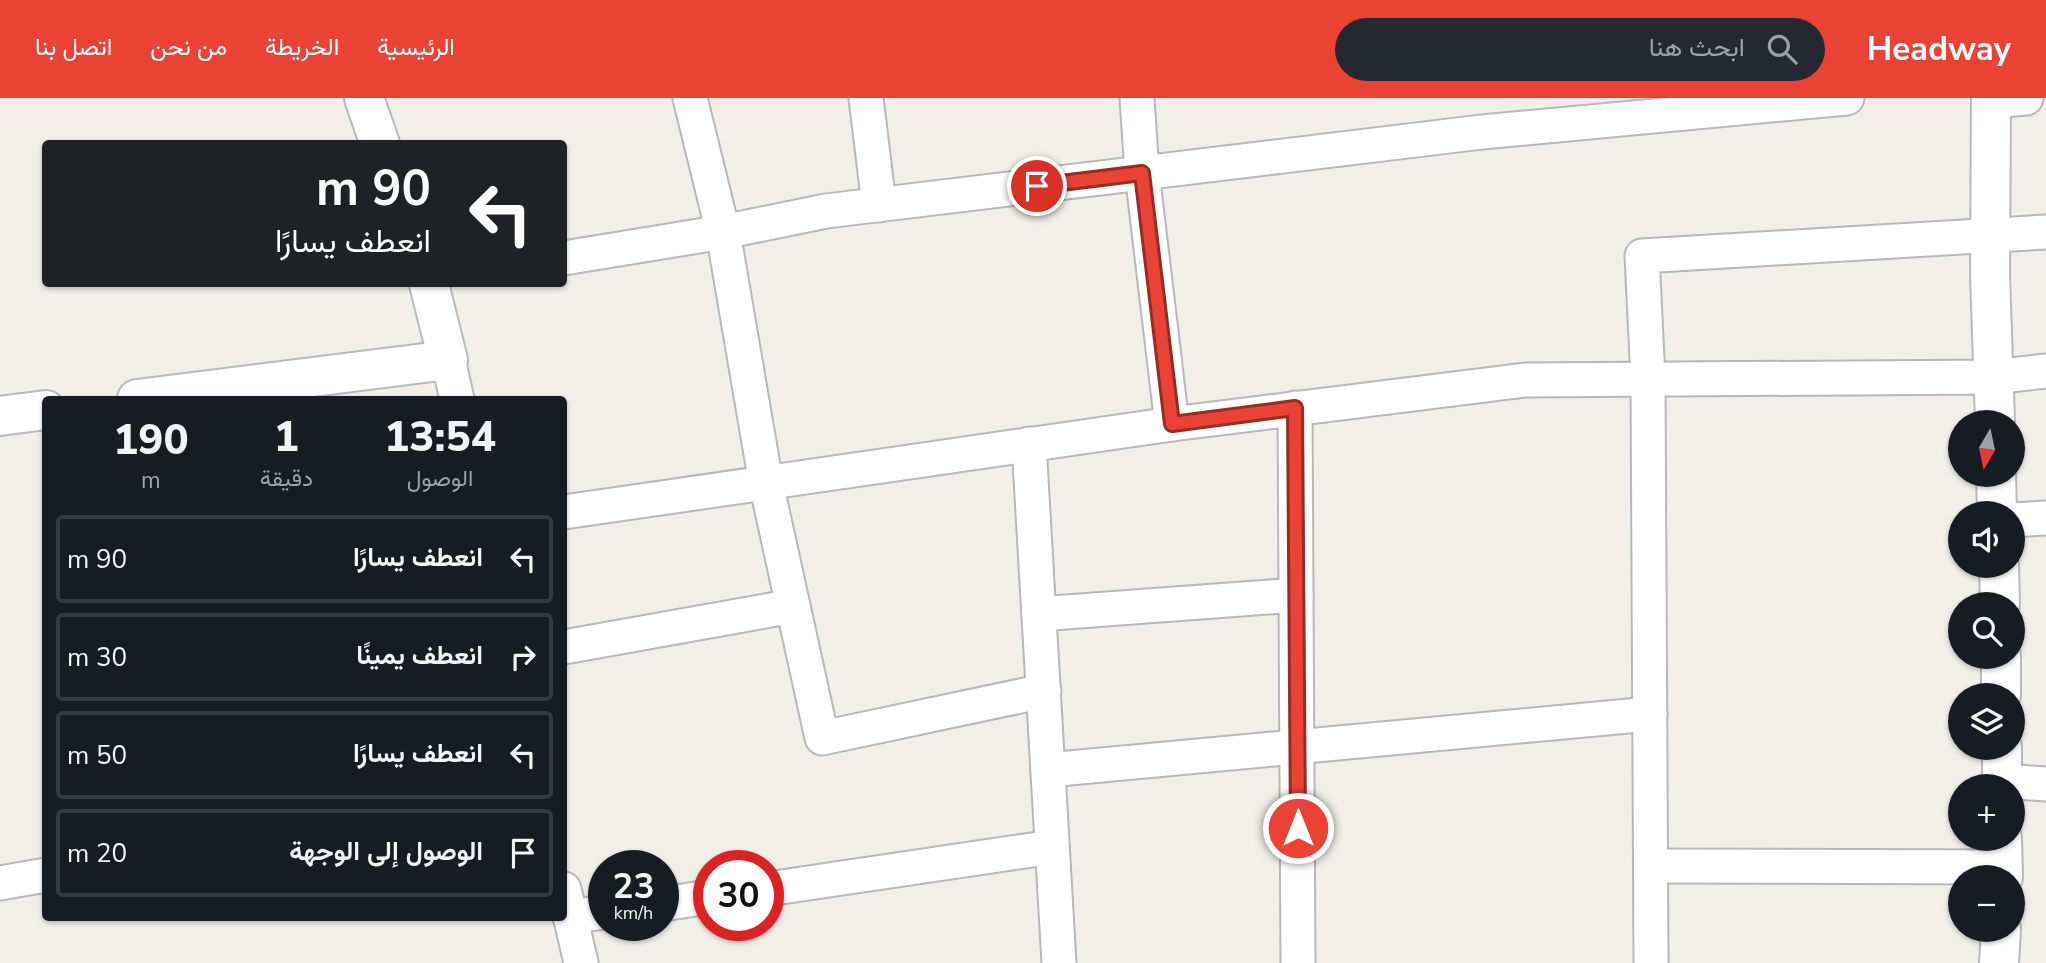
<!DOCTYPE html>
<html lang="ar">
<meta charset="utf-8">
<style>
body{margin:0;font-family:"Nunito Sans",Vazirmatn,sans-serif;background:#242831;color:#f1f3f6;direction:rtl;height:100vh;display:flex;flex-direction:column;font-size:26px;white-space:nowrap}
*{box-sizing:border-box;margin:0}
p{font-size:23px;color:#9ea1a6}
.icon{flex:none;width:38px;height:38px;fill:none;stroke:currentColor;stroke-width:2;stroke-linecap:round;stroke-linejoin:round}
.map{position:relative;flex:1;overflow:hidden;direction:ltr}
.drawer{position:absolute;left:42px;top:298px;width:525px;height:525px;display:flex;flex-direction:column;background:#171b24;border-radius:7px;box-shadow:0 2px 5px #0004;direction:rtl}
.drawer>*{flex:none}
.hud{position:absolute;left:42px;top:42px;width:525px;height:147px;border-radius:7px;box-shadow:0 2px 5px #0004;direction:rtl;background:#202124;color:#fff;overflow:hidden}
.needle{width:46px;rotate:189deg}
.tools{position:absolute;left:1948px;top:312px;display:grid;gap:14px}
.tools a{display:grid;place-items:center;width:77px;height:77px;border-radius:50%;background:#171b24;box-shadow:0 2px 5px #0004;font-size:35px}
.speed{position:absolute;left:588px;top:752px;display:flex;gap:14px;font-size:35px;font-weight:700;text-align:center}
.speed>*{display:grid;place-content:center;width:91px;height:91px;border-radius:50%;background:#171b24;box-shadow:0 2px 5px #0004;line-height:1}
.speed small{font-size:18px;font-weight:400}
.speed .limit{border:10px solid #d22;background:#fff;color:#111}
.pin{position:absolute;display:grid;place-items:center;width:60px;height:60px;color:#fff;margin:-30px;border:4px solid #fff;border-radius:50%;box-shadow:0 2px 7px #0007}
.me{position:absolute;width:77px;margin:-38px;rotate:0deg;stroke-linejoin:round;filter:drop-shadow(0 0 5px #0008)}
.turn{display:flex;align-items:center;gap:24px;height:147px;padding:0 21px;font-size:32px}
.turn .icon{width:91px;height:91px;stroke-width:2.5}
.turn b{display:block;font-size:49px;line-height:60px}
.eta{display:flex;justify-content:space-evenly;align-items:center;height:119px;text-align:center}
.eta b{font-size:42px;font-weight:800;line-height:49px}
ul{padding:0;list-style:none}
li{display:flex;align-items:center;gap:21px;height:88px;margin:0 14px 10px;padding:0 7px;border:4px solid #363941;border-radius:7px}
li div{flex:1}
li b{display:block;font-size:26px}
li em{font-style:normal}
header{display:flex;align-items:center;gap:42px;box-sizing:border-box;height:98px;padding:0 35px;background:#ea4335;color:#fff}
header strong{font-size:33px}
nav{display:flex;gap:38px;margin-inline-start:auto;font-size:24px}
.search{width:490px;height:63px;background:#242831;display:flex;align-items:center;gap:18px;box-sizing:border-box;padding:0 24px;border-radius:38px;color:#9ea1a6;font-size:26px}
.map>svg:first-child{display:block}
</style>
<header>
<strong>Headway</strong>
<div class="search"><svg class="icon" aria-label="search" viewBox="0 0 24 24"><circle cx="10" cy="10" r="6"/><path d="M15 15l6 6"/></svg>ابحث هنا</div>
<nav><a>الرئيسية</a><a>الخريطة</a><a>من نحن</a><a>اتصل بنا</a></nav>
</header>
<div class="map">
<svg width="2046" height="865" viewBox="0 0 2046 865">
<rect width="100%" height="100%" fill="#f1efe8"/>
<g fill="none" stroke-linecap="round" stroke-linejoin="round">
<defs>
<g id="street">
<polyline points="690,0 723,134 766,385 822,640 1044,593"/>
<polyline points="866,0 879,107"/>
<polyline points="1137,0 1142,75 1172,326"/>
<polyline points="1991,3 2026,0"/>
<polyline points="564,160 723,134 826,113 1482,34 1847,0"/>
<polyline points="448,262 457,301"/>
<polyline points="1295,310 1298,865"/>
<polyline points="1029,346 1059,865"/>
<polyline points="564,414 1172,326 1525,282 1993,279 2046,273"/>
<polyline points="2012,422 2046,420"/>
<polyline points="1039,516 1296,497"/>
<polyline points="564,549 793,508"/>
<polyline points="1048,672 1650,616"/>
<polyline points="2002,683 2046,686"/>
<polyline points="1651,768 2003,769"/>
<polyline points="0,785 46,777"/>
<polyline points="564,791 581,865"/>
<polyline points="768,791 1052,749"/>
<polyline points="663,806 709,799"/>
<polyline points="570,819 604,814"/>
<polyline points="1651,865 1648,281 1642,158 2046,134"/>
</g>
<g id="secondary">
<polyline points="364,0 380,46"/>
<polyline points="1991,0 1990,177 1995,324"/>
<polyline points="137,301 448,262 429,186"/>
<polyline points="0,318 46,312"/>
<polyline points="1996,376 1997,415"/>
<polyline points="1999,467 2000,506"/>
<polyline points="2001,558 2001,597"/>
<polyline points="2002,649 2002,688"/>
<polyline points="2002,740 2003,779"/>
<polyline points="1999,865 2001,831"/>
</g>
</defs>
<use href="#street" stroke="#b5b8bc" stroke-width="37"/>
<use href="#secondary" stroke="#b6babf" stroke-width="42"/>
<use href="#street" stroke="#fff" stroke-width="33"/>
<use href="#secondary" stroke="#fff" stroke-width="38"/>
</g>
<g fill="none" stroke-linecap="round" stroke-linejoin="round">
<defs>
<polyline id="route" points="1037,88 1142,75 1172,326 1295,310 1298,730"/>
</defs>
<use href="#route" stroke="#982c22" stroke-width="18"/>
<use href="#route" stroke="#ea4335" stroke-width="12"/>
</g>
</svg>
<div class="tools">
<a><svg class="needle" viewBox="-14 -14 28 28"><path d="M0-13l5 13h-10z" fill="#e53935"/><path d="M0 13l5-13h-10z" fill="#9ea1a6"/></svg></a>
<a><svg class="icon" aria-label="sound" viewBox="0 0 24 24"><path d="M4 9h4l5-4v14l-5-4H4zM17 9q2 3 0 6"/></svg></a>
<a><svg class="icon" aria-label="search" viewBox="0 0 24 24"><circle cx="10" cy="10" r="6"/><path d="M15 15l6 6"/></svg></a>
<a><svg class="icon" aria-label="layers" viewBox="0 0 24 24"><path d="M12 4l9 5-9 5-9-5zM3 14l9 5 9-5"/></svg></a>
<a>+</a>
<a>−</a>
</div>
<div class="speed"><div>23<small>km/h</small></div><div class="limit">30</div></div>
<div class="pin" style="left:1037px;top:88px;background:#d93025"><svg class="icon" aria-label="arrive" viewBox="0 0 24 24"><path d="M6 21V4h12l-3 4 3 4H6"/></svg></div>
<svg class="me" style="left:1298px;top:730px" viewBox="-20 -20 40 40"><circle r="17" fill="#ea4335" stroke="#fff" stroke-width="3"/><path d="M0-11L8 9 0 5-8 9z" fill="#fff"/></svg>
<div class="hud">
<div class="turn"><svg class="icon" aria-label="left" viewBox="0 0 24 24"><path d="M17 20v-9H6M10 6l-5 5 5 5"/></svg><div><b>90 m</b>انعطف يسارًا</div></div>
</div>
<section class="drawer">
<div class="eta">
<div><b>13:54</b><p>الوصول</p></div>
<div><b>1</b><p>دقيقة</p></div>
<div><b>190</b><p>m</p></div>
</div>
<ul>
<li><svg class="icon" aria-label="left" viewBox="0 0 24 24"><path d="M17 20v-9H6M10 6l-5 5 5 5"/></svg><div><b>انعطف يسارًا</b></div><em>90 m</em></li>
<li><svg class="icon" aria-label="right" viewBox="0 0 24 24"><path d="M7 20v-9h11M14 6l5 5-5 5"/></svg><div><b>انعطف يمينًا</b></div><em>30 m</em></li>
<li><svg class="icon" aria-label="left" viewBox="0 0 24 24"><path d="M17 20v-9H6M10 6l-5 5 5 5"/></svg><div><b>انعطف يسارًا</b></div><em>50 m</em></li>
<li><svg class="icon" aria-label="arrive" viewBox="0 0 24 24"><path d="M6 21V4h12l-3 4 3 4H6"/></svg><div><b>الوصول إلى الوجهة</b></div><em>20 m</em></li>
</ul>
</section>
</div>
